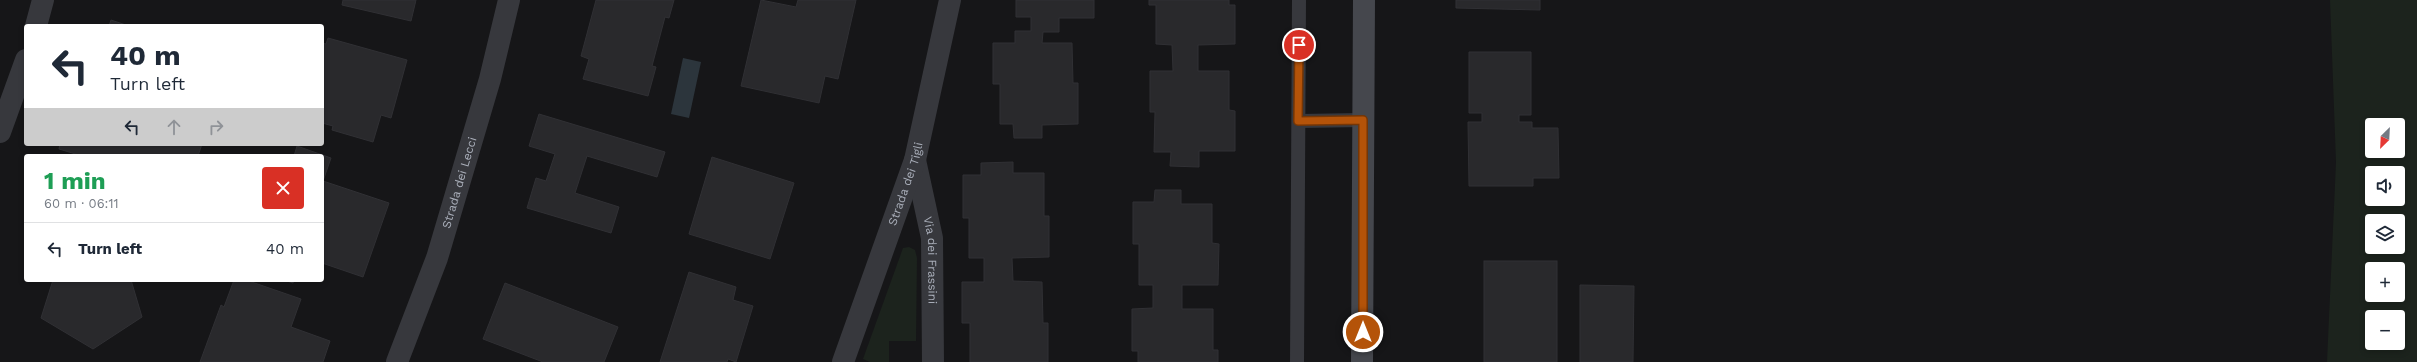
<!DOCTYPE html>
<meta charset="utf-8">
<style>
body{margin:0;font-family:"Work Sans",sans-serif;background:#f2f2f3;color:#1f2937;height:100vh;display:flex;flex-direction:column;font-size:15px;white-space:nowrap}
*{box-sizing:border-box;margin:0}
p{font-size:13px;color:#747a83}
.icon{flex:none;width:22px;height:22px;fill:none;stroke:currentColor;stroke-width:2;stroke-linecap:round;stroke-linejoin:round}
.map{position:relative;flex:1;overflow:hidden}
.panel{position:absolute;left:24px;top:154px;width:300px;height:128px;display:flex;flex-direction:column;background:#fff;border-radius:4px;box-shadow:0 2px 6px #0003}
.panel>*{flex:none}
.top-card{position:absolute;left:24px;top:24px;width:300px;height:122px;border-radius:4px;box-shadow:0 2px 6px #0003;background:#fff;color:#1f2937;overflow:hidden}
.needle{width:26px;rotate:204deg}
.tools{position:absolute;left:2365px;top:118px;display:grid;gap:8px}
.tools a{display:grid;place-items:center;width:40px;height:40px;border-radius:4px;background:#fff;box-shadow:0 2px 6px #0003;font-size:20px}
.pin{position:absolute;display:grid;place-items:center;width:34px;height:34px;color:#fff;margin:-17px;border:2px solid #fff;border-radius:50%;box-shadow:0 1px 4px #0007}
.me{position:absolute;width:44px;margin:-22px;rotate:0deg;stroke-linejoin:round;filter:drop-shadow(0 0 3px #0008)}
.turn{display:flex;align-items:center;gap:14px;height:84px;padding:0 20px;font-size:18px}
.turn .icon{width:52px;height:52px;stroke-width:2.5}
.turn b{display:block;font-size:28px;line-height:34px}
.lanes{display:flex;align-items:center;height:38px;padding:0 20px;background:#0003;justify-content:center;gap:20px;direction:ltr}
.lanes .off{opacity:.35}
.round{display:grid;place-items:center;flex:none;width:42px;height:42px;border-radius:4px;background:#f2f2f3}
.overview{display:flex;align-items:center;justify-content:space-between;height:68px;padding:0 20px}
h1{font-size:24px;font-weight:700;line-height:30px;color:#1e9e55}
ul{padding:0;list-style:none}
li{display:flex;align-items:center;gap:12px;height:52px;padding:0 20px;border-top:1px solid #e0e1e3}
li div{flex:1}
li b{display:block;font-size:15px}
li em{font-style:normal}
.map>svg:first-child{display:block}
</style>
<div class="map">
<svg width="2417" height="362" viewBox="0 0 2417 362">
<rect width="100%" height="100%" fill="#161618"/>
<g fill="#1c231d" fill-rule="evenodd">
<path d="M 2330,0 L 2417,0 L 2417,362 L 2327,362 L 2336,162 ZM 2372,125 L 2398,125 L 2398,151 L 2372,151 ZM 2372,173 L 2398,173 L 2398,199 L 2372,199 ZM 2372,221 L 2398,221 L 2398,247 L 2372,247 ZM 2372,269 L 2398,269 L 2398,295 L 2372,295 ZM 2372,317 L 2398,317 L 2398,343 L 2372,343 Z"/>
<polygon points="909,247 915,250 917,258 916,341 889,341 889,362 870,362 863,359 903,248"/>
</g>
<polygon fill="#2c353c" points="683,58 701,62 689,118 671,114"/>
<g fill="#29292c" stroke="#303034">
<polygon points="343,0 416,0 411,21 342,5"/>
<polygon points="596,0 674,0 669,18 665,17 652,66 656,67 648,96 583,79 589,59 581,56"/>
<polygon points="761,0 796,7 798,0 856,0 838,79 825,76 819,103 741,86"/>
<polygon points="1016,0 1094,0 1094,18 1059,18 1059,32 1043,32 1042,43 1072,43 1073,83 1078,83 1078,124 1042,125 1042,138 1014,138 1013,124 1000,124 1000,84 993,84 993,43 1015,43 1015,31 1031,31 1031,17 1016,17"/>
<polygon points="1149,0 1229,0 1229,5 1235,5 1235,44 1198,45 1198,71 1229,71 1229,110 1235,111 1235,151 1199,151 1199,167 1170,166 1171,152 1154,152 1155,112 1150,112 1150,71 1173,71 1172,45 1156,44 1156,5 1149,5"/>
<polygon points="1456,0 1540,0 1540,10 1456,8"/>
<polygon points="111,20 129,26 109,26"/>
<polygon points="328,38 407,60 391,118 381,115 373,142 332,130 333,126 322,123 322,43 326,44"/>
<polygon points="1469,52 1531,52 1531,115 1519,115 1519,122 1532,122 1532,128 1558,128 1559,178 1533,178 1533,186 1469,186 1468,122 1482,122 1482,113 1469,113"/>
<polygon points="539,114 665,152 657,177 587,156 575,193 619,207 611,233 527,208 536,178 546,181 555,154 529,146"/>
<polygon points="60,144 202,144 198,156 82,156 59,149"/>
<polygon points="297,146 331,158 323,181 389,203 363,277 322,263 322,156 294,156"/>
<polygon points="712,157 794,183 770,259 689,234"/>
<polygon points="1013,162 1013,173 1044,173 1044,216 1049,216 1049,257 1012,258 1013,281 1042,282 1043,323 1048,323 1048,362 970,362 970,323 962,323 962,282 984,282 984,258 969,258 969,218 963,218 963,175 981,175 981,163"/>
<polygon points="1155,190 1181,190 1181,204 1212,204 1212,243 1219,244 1218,285 1182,285 1182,309 1213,309 1213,350 1218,350 1218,362 1138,362 1138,351 1132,351 1132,309 1153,308 1153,285 1139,285 1139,244 1133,244 1133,202 1154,202"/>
<rect x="1484" y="261" width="73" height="101"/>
<polygon points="689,272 736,287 733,300 753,306 736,362 728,359 727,362 660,362"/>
<polygon points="53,280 131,280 142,317 93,349 41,318"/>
<polygon points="234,280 246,280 301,299 291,327 330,341 323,362 200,362 221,305 224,307"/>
<polygon points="284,280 294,280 293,283"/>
<polygon points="505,283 618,327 604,362 543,362 483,339"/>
<polygon points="1580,285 1634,286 1633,362 1580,362"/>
</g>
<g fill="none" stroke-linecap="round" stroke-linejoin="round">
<g stroke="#37383d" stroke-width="14">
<polyline points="1299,121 1363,120"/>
<polyline points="1297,362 1299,0"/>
</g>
<g stroke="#37383d" stroke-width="22">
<polyline points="36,26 43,0"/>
<polyline points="0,132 26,60"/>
<path id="s1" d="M 915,160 L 932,238 L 933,362"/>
<path id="s2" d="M 397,362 L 437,258 L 490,79 L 509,0"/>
<path id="s3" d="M 843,362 L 915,160 L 950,0"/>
</g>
<polyline stroke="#45474d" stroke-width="22" points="1362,362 1364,0"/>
</g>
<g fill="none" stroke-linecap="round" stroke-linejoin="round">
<defs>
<polyline id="route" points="1299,45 1298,121 1363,120 1363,332"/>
</defs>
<use href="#route" stroke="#753606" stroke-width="10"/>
<use href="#route" stroke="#b45309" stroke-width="7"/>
</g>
<g text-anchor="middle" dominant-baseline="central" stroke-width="4" stroke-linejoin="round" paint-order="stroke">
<g font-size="12" fill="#a8adb8" stroke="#111113">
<text stroke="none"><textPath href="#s2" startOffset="190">Strada dei Lecci</textPath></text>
<text stroke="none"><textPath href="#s3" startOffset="189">Strada dei Tigli</textPath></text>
<text stroke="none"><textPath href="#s1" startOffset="102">Via dei Frassini</textPath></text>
</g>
</g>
</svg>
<div class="tools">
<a><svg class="needle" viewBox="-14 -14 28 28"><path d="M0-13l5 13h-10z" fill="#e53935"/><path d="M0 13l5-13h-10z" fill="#747a83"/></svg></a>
<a><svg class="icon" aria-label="sound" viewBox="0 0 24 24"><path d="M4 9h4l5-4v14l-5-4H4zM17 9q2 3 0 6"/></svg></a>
<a><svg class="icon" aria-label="layers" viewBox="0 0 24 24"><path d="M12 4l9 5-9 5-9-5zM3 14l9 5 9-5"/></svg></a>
<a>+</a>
<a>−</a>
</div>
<div class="pin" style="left:1299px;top:45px;background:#d93025"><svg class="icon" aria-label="arrive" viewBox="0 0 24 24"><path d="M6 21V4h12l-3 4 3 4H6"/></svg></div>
<svg class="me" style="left:1363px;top:332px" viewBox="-20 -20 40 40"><circle r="17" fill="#b45309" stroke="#fff" stroke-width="3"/><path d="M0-11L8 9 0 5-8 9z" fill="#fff"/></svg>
<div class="top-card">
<div class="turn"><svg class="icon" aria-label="left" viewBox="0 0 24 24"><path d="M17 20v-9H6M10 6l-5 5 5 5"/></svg><div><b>40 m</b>Turn left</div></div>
<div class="lanes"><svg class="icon" aria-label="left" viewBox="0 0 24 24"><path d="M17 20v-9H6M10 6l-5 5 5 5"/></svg><svg class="icon off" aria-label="ahead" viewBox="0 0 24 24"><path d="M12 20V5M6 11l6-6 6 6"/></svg><svg class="icon off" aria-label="right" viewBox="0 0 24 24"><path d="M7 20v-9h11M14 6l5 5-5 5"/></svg></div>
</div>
<section class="panel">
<div class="overview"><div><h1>1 min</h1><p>60 m · 06:11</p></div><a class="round" style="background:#d93025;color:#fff"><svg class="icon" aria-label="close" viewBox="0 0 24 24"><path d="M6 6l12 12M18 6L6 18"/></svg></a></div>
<ul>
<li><svg class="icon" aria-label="left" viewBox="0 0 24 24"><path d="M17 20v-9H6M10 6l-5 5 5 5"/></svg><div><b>Turn left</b></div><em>40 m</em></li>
</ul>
</section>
</div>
